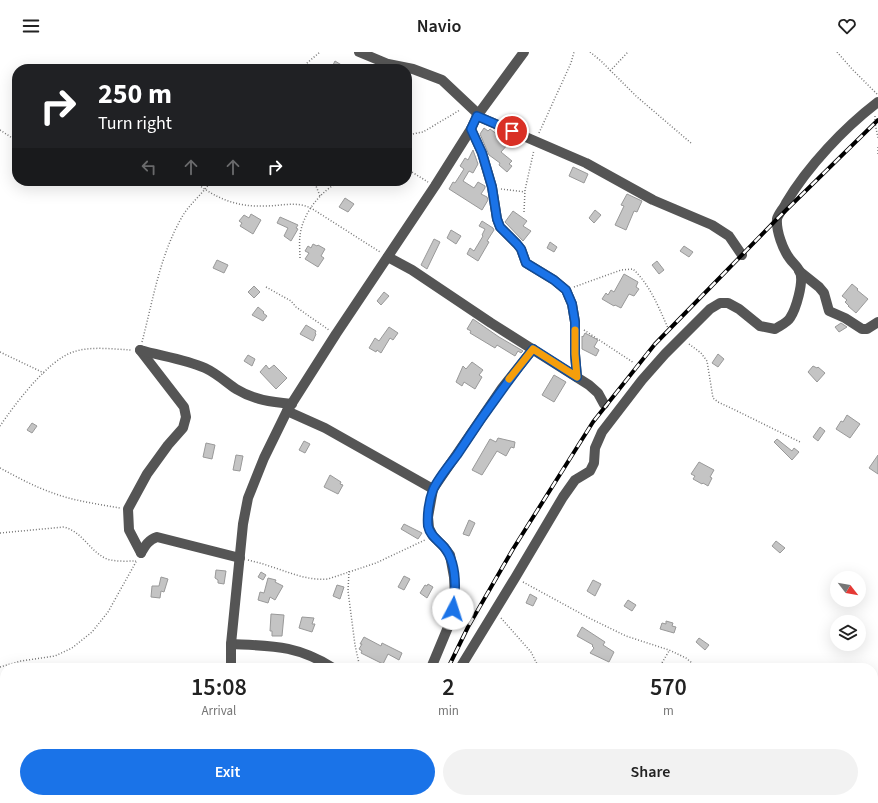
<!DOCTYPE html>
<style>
body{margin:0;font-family:"Source Sans 3",sans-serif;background:#f2f2f2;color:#222;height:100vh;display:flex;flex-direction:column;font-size:15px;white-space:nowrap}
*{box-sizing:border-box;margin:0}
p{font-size:13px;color:#767676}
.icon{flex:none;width:22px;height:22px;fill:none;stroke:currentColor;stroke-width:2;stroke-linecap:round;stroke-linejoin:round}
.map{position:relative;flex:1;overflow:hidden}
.sheet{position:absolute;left:0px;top:611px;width:878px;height:140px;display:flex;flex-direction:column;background:#fff;border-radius:16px 16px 0 0;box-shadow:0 4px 16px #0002}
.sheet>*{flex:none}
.guide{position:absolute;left:12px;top:12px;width:400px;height:122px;border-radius:16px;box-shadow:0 4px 16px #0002;background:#202124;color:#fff;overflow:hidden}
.needle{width:26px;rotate:121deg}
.tools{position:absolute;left:830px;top:519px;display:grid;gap:8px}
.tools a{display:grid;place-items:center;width:36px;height:36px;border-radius:50%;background:#fff;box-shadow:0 4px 16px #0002;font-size:20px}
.pin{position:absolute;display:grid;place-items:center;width:34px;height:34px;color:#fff;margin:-17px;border:2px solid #fff;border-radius:50%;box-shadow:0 1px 4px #0007}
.me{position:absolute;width:44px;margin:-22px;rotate:5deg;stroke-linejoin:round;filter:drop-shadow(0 0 3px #0008)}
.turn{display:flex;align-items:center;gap:14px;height:84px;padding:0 20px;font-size:18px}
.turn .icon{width:52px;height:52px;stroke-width:2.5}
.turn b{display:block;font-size:28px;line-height:34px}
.lanes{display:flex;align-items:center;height:38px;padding:0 20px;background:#0003;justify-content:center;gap:20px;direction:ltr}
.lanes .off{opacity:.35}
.eta{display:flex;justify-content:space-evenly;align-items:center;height:68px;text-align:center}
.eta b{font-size:24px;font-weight:600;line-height:28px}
.button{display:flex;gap:8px;margin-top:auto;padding:8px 20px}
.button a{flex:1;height:46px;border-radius:24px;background:#1a73e8;color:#fff;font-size:16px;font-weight:600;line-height:46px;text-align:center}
.button a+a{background:#f2f2f2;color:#222}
header{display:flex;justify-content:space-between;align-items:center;height:52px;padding:0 20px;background:#fff;font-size:18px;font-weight:600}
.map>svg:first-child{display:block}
</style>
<header><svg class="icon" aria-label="menu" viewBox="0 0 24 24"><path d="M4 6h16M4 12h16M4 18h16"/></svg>Navio<svg class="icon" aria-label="heart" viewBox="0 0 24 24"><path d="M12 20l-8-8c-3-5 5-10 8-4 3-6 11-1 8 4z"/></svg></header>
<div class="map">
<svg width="878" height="751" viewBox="0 0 878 751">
<rect width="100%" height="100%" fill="#fff"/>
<g fill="#c4c4c4" stroke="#999">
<polygon points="335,9 348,17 331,17"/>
<polygon points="484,76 488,79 490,77 509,91 501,100 512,109 509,112 512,114 507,120 499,113 500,111 489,103 480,82"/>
<polygon points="473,98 478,112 473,121 469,119 463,129 474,136 478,130 485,134 485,136 481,142 487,145 488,148 482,158 449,137 453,130 455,131 464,117 460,114 465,106 468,108"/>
<polygon points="573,115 588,122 584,131 569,124"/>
<polygon points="627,142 642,149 637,160 634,159 626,178 615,173 624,154 621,153"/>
<polygon points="345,146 354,152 348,160 339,155"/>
<polygon points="595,158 601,163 594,171 589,166"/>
<polygon points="513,159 527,169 523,174 531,179 523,189 505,170"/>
<polygon points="251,162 261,168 253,182 240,174 242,171 239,169 244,163 249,166"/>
<polygon points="280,165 298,173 296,176 298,177 291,189 284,184 288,176 277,171"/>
<polygon points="482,169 493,176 494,178 487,189 489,190 478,209 467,202 470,196 474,199 483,184 482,183 485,177 479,174"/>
<polygon points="451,178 461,184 456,192 447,186"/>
<polygon points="434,187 440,190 427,217 421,213"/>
<polygon points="550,190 557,195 554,200 547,196"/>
<polygon points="313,192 317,194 318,193 325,197 321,204 324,206 318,215 305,207 309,201 305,199 308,194 311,196"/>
<polygon points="684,194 693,200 689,205 680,199"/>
<polygon points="217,208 228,213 224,221 213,216"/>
<polygon points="657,209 664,218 659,222 652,213"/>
<polygon points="624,222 638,230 636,235 639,237 634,244 629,242 621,256 615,253 614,254 602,247 606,241 608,243 611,238 614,240"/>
<polygon points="852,232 858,237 857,238 868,247 856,261 848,254 849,254 845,250 847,248 842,244"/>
<polygon points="254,234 260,240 254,246 248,240"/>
<polygon points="384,240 389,244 381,253 377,249"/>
<polygon points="258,255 264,260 263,261 267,264 263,269 252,263"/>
<polygon points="473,267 499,285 523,299 521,301 518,299 515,304 497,293 495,296 470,281 471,279 467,277"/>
<polygon points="841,271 847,275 839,280 835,275"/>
<polygon points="306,273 316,279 315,281 316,282 313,289 300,282"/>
<polygon points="389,275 398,281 393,288 390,286 381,301 377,298 376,300 369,296 375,286 379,289"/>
<polygon points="585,281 598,288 594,295 599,298 596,304 582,297 582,284 583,285"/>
<polygon points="718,302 724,307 718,315 712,311"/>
<polygon points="248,303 255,307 252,314 244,309"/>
<polygon points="472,310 483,318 479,323 482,325 475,337 464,330 462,334 456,330 463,314 466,317"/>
<polygon points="266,313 269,317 274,313 287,326 276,337 260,320"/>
<polygon points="813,314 817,316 818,315 825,321 817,330 808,320"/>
<polygon points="554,323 566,330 554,350 542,343"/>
<polygon points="847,363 860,372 850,386 836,377 841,369 843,370"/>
<polygon points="32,371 37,374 32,381 27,378"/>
<polygon points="820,375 825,379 818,389 813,385"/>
<polygon points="498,386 515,390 514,396 511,395 506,404 497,399 482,423 472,418 490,387 496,390"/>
<polygon points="777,387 792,399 794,396 799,400 792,408 774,390"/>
<polygon points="304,389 310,392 305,401 299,398"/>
<polygon points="206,391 215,393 212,407 203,405"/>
<polygon points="236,403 243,404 240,419 233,418"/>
<polygon points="878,403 878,422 869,416"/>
<polygon points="699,410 714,418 710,425 712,426 708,434 703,431 702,432 693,427 695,424 691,422"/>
<polygon points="330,423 341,430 340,432 343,433 338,442 324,435"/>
<polygon points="469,468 475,471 469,484 463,482"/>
<polygon points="404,472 422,481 418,487 401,477"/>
<polygon points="776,489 785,496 780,501 772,494"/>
<polygon points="216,518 226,519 224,532 218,531 218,528 215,526"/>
<polygon points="261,520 266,523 263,528 258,525"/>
<polygon points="404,524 410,527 404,538 398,535"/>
<polygon points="161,525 168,527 164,540 161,539 160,546 151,545 152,534 159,534"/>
<polygon points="268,526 276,528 275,530 283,534 275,548 270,545 268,551 258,548 260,540 264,541"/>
<polygon points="593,528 601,532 595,544 587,539"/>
<polygon points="428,532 433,535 427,546 420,541 425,533 427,534"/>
<polygon points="337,533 344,535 340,547 333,544"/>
<polygon points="530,542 537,546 533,554 526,551"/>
<polygon points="628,548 636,553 632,559 624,554"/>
<polygon points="271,562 284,563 282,584 272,584 272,579 270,579"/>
<polygon points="302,565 314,566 312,572 315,572 312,580 299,576"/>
<polygon points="666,569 673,571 672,574 676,575 674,581 660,577 662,571 666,572"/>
<polygon points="582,575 605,590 603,593 614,600 609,610 590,601 594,596 592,594 593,593 577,584"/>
<polygon points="364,585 381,594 382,591 402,601 399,608 388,602 383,612 361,601 362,599 359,597 362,592 360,592"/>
<polygon points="699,586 709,593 705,598 696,590"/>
</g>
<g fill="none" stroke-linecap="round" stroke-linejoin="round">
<g stroke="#777" stroke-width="1.5" stroke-dasharray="1 2" stroke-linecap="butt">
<polyline points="590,0 601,9 636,44 691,91"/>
<polyline points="837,0 853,18 877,42"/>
<polyline points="300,17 320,0"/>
<polyline points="610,19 628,0"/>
<polyline points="875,64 875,71 878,86"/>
<polyline points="0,78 17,89"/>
<polyline points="539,81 571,11 574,0"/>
<polyline points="407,83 423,80 460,58"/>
<polyline points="878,95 878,104"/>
<polyline points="407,117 428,130"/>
<path d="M 194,129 C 216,147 237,155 265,154 C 281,154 296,149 311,156 L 380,200"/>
<polyline points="314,129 320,144"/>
<polyline points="501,137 525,140"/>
<polyline points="524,160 525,138 534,98"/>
<path d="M 300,206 C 300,199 299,191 300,184 C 302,162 321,138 341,129"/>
<polyline points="266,235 291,249 296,255 329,278"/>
<path d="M 574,235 L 621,218 L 633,217 C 650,233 658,254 668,276"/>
<polyline points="584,278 634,311"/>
<path d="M 142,290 C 153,248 160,203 182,165 C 189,152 203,142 211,129"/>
<polyline points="689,292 701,301 707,309 713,346 718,350 733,357 800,390"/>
<polyline points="0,300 44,321"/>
<path d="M 0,374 C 15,352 48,308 73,300 C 90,294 112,297 131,298"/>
<path d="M 0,416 C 17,425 35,435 53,441 C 74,449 98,452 120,456"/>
<path d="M 0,481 L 64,475 C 83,480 90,500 107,507 C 116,510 127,509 136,509"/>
<path d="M 248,508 C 255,510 262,511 269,514 C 289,520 307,529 328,527 L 376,511 L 425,488"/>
<polyline points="349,519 348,539 355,593 360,616"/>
<polyline points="523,530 589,566 626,584 669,598 686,606 698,616"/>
<polyline points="501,566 531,600 539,616"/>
<polyline points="0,615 21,609 55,604 72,596 92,580 108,560 137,508"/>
<polyline points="659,616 669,599"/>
<polyline points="0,682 5,684"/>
<polyline points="192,746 197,751"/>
<polyline points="371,751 373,746"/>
<polyline points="609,751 611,746"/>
</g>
<g stroke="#555" stroke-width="10">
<polyline points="359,0 388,12 413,17 442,28 476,60 477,64 586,111 653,148 712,173 729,184 742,203"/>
<polyline points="471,77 482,101 492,135 497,167 500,175 517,192 521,197 526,211 554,228 566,238 572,252 575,270 575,302 577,325"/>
<polyline points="388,205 412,218 491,271 589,333 598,341 604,352"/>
<polyline points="799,219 819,235 824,241 829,259 845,266 862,277 867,277 878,270"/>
<polyline points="140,298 184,355 186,365 183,376 168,393 147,422 128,457 129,478 141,501"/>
<path d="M 140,298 C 161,304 185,307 205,316 C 216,321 226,330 236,337 C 254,348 271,350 292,352"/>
<polyline points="287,359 325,376 433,437"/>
<path d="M 141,501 C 145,494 148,488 157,485 L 240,506"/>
<path d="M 231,592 C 272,594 297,593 333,616"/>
<polyline points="231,616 231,592 243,472 248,446 264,406 287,359 336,282 435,134 471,77 477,64 524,0"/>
<polyline points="431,616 451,568 455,545 454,525 450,503 444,495 433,484 429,476 428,465 433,437 502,336 533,297"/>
<path d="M 460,616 L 515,526 L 563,445 L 575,428 L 590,419 L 594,411 L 595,396 L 602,380 L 642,328 L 665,302 L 710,257 L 720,251 L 728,251 L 739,257 L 760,274 L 775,277 C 779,274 787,271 790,266 C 796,257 804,230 800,220 C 798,215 793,211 790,207 C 783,198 776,179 777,167 C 778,162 784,156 786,151 C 808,114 844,76 878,50"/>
<polyline points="649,746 657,751"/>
<polyline points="207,751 210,746"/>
<polyline points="441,751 450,746"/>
</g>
<defs>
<g id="rail">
<polyline points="448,616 468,575 513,497 593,370 655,292 777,167 878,68"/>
<polyline points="392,751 394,746"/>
</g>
</defs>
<use href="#rail" stroke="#000" stroke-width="4"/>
<use href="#rail" stroke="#fff" stroke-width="2.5" stroke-dasharray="8" stroke-linecap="butt"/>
</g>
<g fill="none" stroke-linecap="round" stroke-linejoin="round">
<defs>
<path id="route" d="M 453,557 C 456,538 457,511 444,495 C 438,488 430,484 428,474 C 427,463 429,448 433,438 C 437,428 450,412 457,403 C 481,366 506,331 533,297 L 577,325 L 575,302 L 575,270 L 572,252 L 566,238 L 554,228 L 526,211 L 521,197 L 517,192 L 500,175 L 497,167 L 492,135 L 482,101 L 471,77 L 477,64 L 512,79"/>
</defs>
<use href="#route" stroke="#114b97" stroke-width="10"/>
<use href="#route" stroke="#1a73e8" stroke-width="7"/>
<polyline stroke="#f59e0b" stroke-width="7" points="509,327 533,297 577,325 575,302 575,278"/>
</g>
</svg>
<div class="tools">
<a><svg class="needle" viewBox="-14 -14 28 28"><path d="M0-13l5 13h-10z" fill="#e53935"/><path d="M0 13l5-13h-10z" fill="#767676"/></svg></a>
<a><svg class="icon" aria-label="layers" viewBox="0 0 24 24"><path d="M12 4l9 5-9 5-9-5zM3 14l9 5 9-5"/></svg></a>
</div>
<div class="pin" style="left:512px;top:79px;background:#d93025"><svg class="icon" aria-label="arrive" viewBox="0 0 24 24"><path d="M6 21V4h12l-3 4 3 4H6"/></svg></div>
<svg class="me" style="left:453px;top:557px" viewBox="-20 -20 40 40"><circle r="19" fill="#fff"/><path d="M0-13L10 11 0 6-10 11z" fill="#1a73e8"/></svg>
<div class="guide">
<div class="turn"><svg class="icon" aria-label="right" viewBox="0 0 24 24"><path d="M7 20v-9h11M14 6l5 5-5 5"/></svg><div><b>250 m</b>Turn right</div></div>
<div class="lanes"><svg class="icon off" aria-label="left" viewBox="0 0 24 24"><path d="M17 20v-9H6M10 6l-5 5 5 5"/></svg><svg class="icon off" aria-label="ahead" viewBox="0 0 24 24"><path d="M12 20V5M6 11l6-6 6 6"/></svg><svg class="icon off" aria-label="ahead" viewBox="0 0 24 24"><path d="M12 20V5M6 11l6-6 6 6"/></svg><svg class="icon" aria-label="right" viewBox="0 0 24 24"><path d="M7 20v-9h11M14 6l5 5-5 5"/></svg></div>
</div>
<section class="sheet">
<div class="eta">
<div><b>15:08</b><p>Arrival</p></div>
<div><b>2</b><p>min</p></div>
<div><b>570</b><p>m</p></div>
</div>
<div class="button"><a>Exit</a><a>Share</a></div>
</section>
</div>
